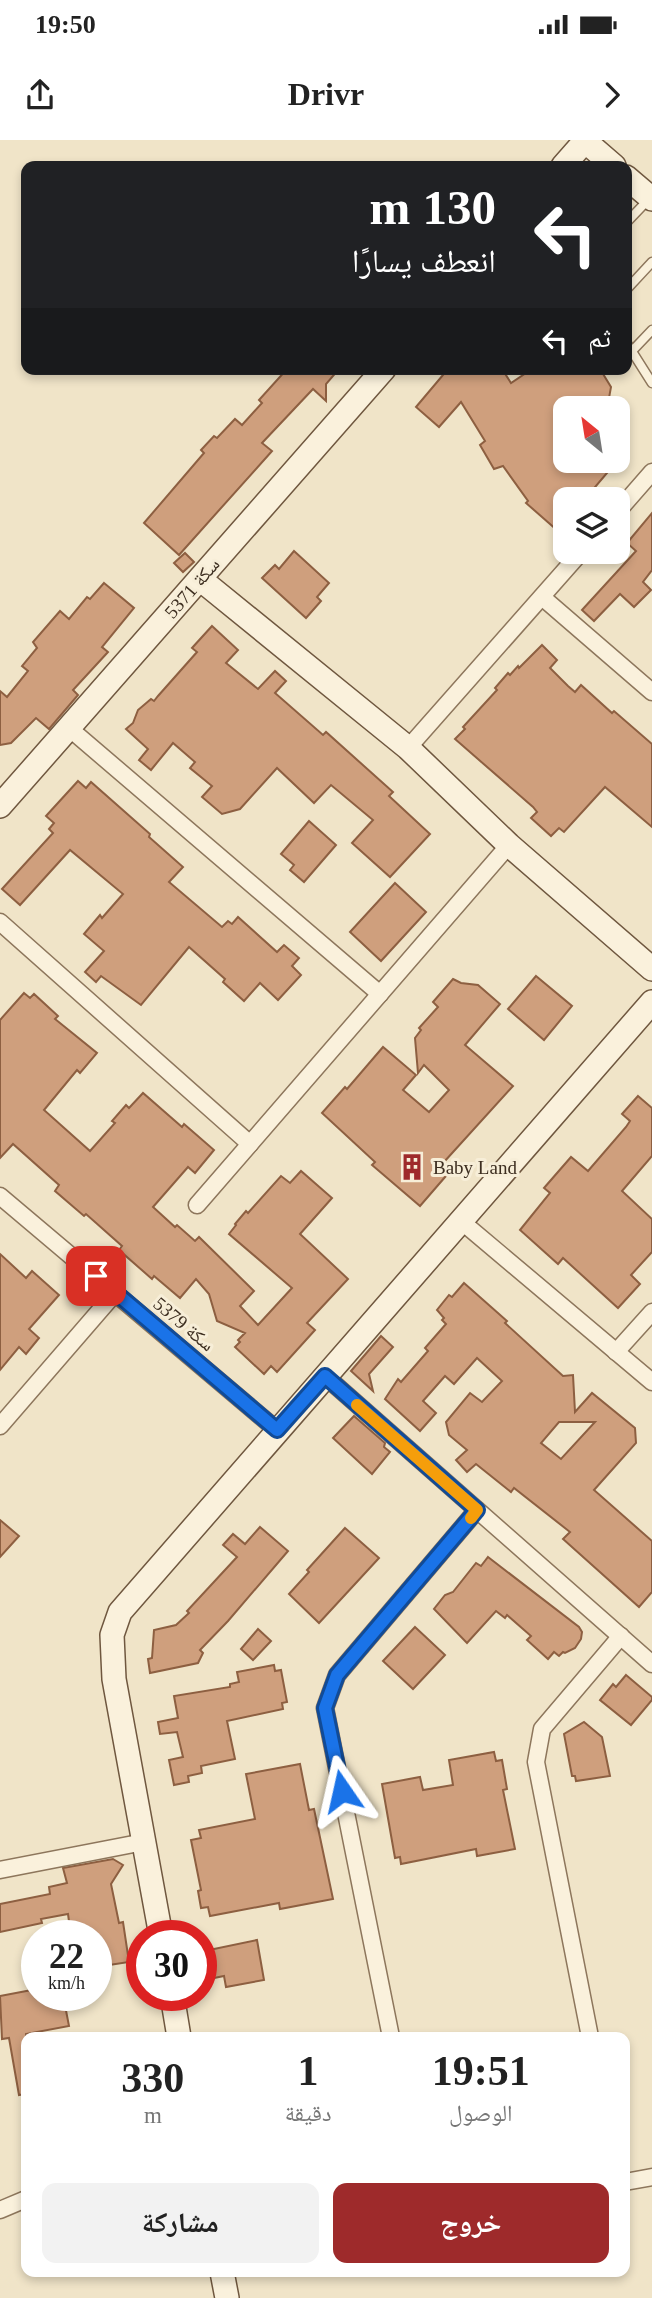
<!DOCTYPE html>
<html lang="ar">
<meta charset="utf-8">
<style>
body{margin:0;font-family:"Times New Roman","Noto Naskh Arabic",serif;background:#f2f2f2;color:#222;direction:rtl;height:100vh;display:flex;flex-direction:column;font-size:26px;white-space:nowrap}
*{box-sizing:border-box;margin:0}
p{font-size:23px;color:#767676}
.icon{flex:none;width:38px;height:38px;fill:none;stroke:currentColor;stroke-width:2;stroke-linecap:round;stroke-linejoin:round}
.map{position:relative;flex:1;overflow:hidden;direction:ltr}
.drawer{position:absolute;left:21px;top:1892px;width:609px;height:245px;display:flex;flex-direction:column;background:#fff;border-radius:14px;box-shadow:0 4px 10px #0003;direction:rtl}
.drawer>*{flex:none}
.top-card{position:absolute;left:21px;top:21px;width:611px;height:214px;border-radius:14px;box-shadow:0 4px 10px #0003;direction:rtl;background:#202124;color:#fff;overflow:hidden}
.needle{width:46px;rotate:330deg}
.fabs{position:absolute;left:553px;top:256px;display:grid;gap:14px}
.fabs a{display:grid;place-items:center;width:77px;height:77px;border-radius:14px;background:#fff;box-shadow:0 4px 10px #0003;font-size:35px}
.speed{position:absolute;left:21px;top:1780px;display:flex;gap:14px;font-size:35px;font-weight:700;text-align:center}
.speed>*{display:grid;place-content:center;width:91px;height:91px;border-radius:50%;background:#fff;box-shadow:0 4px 10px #0003;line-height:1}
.speed small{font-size:18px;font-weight:400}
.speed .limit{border:10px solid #d22;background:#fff;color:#111}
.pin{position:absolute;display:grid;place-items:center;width:60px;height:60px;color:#fff;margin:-30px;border-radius:14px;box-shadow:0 4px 10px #0006}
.me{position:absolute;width:77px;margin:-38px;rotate:349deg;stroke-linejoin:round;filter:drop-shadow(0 0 5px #0008)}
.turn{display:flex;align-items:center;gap:24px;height:147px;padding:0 21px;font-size:32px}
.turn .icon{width:91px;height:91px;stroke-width:2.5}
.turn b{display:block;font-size:49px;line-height:60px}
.then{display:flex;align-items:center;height:66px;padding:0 21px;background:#0003;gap:14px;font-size:26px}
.eta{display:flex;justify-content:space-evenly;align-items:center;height:119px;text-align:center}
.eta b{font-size:42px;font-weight:700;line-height:49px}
.primary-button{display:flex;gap:14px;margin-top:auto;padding:14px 21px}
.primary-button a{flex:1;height:80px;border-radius:14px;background:#9e2a2b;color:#fff;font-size:28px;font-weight:700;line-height:80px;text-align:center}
.primary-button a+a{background:#f2f2f2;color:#222}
.status{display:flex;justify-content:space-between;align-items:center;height:49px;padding:0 35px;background:#fff;direction:ltr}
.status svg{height:19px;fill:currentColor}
header{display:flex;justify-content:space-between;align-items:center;height:91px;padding:0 21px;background:#fff;font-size:32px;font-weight:700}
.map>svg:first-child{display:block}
</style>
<div class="status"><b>19:50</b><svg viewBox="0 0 49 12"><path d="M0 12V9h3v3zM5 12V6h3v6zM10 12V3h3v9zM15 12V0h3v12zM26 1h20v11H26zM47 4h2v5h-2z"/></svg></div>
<header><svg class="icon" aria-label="forward" viewBox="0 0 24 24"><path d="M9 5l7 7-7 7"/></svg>Drivr<svg class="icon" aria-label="share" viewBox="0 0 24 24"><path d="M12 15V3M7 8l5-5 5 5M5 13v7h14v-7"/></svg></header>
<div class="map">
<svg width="652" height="2158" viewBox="0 0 652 2158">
<rect width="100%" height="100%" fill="#f0e4c8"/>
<g fill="#cf9f7d" stroke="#8d5f41" stroke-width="2" fill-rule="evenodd">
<polygon points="287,229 339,229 326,244 326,261 313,249 262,303 272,311 179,415 144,383 204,313 201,310 214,296 217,298 235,279 242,285 262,263 259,260"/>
<polygon points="448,229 502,229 511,243 532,229 600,229 611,247 609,258 614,268 565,268 565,320 618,320 585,359 565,359 565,382 558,391 526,363 528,361 503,326 494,329 480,305 485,301 461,262 439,287 416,267"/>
<polygon points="652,373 652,430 643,442 651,450 634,467 620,454 594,481 582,470 636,411 627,403"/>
<polygon points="294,411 329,443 317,457 321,461 306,478 262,438 275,425 279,429"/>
<polygon points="185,413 194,422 183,432 174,423"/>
<polygon points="104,443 134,468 102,507 108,512 73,550 78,555 49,589 36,578 11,603 0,605 0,551 7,557 28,531 22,526 37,508 33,502 60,471 69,479 87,457 90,459"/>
<polygon points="212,486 238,510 226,523 258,549 275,531 286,541 275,553 323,595 326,592 393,652 389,656 430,694 390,737 352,703 373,680 331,645 314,663 277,628 240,669 222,674 202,657 212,646 190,628 195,622 173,603 151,630 139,620 148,609 126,589 133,583 138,570 151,559 154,561 158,556 197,512 192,508"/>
<polygon points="542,505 557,520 550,528 568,546 575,552 581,545 612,573 614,571 652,604 652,687 605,647 564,692 559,688 551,696 531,678 537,672 533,667 455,599 465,589 463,587 497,550 495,548 508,533 510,535 518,526 519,528"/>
<polygon points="78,641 86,648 91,642 150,694 149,697 183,727 169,742 222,787 228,781 232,784 238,777 277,812 284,805 299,818 292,826 301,835 278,860 260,843 244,861 223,842 225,839 189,807 141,865 101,836 96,842 85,832 104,811 84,794 100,775 102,778 123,754 70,710 20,765 2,749 53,693 49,689 54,683 46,676"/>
<polygon points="309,681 336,705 304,742 290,730 294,725 281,714"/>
<polygon points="395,743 426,772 381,821 350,792"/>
<polygon points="536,836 572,866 544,900 508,869"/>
<polygon points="453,839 461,843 478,845 500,864 465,905 513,946 444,1022 452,1029 420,1066 372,1025 375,1022 322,973 345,947 347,949 383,907 416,935 403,950 429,972 449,950 424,925 418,933 415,898 421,890 419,888 438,867 433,862"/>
<polygon points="24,853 30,858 34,854 58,876 55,879 97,913 80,933 77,930 44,970 90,1011 115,983 112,981 126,965 129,968 143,953 182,987 184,984 214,1010 195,1033 188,1027 153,1067 175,1087 177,1085 195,1101 199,1097 254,1151 240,1166 258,1185 292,1148 229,1094 236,1085 235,1084 246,1071 248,1073 281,1036 290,1043 301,1031 332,1058 300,1094 348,1139 307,1183 315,1190 277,1232 271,1226 264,1234 235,1207 240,1202 238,1200 245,1193 217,1181 209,1154 196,1139 180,1158 154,1136 152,1139 119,1110 122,1106 86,1074 84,1076 55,1051 59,1045 13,1004 0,1018 0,880"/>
<polygon points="638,956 652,968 652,1016 622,1051 652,1079 652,1112 631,1135 640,1144 618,1168 563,1118 558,1124 520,1090 550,1053 544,1048 571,1017 588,1031 626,987 630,981 622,974"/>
<polygon points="0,1114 26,1138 32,1131 59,1155 29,1189 39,1198 26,1214 19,1207 0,1230"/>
<path d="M 464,1143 L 507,1181 L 505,1183 L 563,1236 L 573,1235 L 575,1272 L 592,1253 L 635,1288 L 636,1303 L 594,1350 L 652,1401 L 652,1452 L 639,1467 L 563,1399 L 570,1392 L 514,1348 L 511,1352 L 476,1324 L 467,1332 L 456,1320 L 467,1310 L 449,1295 L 446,1282 L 470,1253 L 482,1262 L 502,1241 L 477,1218 L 454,1244 L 445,1236 L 423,1261 L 436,1273 L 420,1291 L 385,1259 L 398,1239 L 401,1242 L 428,1211 L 425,1208 L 446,1184 L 442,1180 L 444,1178 L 437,1170 L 449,1155 L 452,1157 ZM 559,1282 L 595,1282 L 561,1319 L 541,1303 Z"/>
<polygon points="381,1196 393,1207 369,1234 373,1251 351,1231"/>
<polygon points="354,1276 385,1303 384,1307 390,1312 372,1334 333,1298"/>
<polygon points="0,1380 19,1396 0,1417"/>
<polygon points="260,1387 288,1411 228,1481 200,1510 203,1513 198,1523 150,1533 148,1519 152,1518 154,1490 176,1485 189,1473 187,1471 237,1417 223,1405 233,1394 245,1404"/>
<polygon points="345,1388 379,1418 319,1483 289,1454 309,1432 307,1430"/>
<polygon points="488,1417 579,1487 582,1492 581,1499 575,1508 565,1513 563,1512 559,1516 554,1512 548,1519 527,1500 531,1496 507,1475 505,1478 496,1471 467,1503 434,1469 445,1455 453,1452 476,1423 481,1426"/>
<polygon points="415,1487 445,1515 413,1549 383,1521"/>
<polygon points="258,1489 271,1501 253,1520 241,1509"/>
<polygon points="274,1525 275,1531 281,1530 287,1562 282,1563 283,1569 227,1581 235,1619 201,1626 202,1633 188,1636 189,1642 174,1645 169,1620 183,1617 177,1592 160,1594 158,1582 178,1578 174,1556 230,1547 230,1544 239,1542 237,1532"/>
<polygon points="626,1535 652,1557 652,1560 631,1585 600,1560 613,1544 616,1547"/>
<polygon points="584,1582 602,1597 610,1636 576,1641 575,1636 572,1636 564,1594"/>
<polygon points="494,1612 496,1621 502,1620 507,1649 503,1650 515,1709 477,1716 476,1709 401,1724 400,1717 395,1718 382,1644 420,1637 423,1650 453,1645 449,1620"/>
<polygon points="300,1624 309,1670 314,1669 333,1759 280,1769 279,1763 210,1776 208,1767 201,1768 198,1751 201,1750 191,1700 201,1698 199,1690 255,1679 246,1634"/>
<polygon points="113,1719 123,1725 111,1744 119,1783 123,1782 129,1822 96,1827 96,1796 71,1796 68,1774 41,1779 42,1783 0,1792 0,1764 50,1754 49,1747 67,1743 63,1728"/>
<polygon points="257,1800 264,1840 226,1847 224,1836 214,1838 209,1810"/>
<polygon points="37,1849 37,1855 63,1855 69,1886 26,1894 26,1954 19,1955 9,1898 2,1899 0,1856"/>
</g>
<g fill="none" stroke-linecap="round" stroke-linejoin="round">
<defs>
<g id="lane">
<polyline points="626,83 648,60"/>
<polyline points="626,150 652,122"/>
<polyline points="626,202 652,243"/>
<polyline points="632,211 652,190"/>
</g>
<g id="street">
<polyline points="618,371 652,332"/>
<polyline points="542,457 652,552"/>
<polyline points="69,588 380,854"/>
<polyline points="408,608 582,411"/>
<polyline points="0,782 250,1004"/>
<polyline points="0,1056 277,1290"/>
<polyline points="197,1065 509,705"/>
<polyline points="461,1081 652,1242"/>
<polyline points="616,1212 652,1172"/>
<polyline points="325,1236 652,1524"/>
<polyline points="0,1286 115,1153"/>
<polyline points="0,1730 144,1702"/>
<polyline points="391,1897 325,1568 337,1535 477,1370"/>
<polyline points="590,1897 536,1622 542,1589 621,1496"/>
<polyline points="625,2042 652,2037"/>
<polyline points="0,2070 26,2059"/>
</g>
<g id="secondary">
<polyline points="585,1 614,26"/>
<polyline points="563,26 586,0"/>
<polyline points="626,37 652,59"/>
<polyline points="200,439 408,608 509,705 652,829"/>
<polyline points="0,666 384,229"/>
<polyline points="161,1796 114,1539 112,1495 120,1472 652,862"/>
<polyline points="172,1855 179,1897"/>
<polyline points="222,2132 227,2158"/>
</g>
</defs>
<use href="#lane" stroke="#8d765c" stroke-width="11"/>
<use href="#street" stroke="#8d765c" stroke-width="19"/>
<use href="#secondary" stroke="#6f573f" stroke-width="26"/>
<use href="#lane" stroke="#faf1dc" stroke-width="8"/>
<use href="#street" stroke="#faf1dc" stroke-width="16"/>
<use href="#secondary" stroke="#faf1dc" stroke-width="23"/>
</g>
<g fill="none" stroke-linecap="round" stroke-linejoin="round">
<defs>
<polyline id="route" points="96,1136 277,1290 325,1236 477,1370 337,1535 325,1568 342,1651"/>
</defs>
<use href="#route" stroke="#114b97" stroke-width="18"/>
<use href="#route" stroke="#1a73e8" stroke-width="12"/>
<polyline stroke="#f59e0b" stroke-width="12" points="357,1265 477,1370 471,1378"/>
</g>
<defs>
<symbol id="building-bare" viewBox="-9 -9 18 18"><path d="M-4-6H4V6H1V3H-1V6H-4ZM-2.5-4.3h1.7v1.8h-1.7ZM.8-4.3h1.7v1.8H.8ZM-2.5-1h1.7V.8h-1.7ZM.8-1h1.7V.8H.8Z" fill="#9e2a2b" stroke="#f7eed8" stroke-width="2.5" paint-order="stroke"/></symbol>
</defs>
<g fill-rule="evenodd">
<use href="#building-bare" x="393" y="1008" width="38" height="38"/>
</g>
<g text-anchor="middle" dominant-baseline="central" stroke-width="6" stroke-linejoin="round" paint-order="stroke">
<g font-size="19" fill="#3d2e20" stroke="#f7eed8">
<text transform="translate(192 448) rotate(-49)">سكة 5371</text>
<text transform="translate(184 1184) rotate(40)">سكة 5379</text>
</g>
<g font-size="19" fill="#3d2e20" stroke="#f7eed8" text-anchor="start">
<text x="433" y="1027">Baby Land</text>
</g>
</g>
</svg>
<div class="fabs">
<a><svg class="needle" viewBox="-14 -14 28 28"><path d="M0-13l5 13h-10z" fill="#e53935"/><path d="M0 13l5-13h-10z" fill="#767676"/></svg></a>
<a><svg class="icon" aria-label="layers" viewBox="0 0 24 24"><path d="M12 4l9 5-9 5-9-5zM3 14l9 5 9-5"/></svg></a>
</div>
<div class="speed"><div>22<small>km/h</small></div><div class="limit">30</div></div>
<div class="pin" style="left:96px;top:1136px;background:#d93025"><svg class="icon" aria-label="arrive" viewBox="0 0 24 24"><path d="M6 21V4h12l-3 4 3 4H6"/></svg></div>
<svg class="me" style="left:342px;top:1651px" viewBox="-20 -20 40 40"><path d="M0-17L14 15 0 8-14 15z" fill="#1a73e8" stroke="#fff" stroke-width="4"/></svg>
<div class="top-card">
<div class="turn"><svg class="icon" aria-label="left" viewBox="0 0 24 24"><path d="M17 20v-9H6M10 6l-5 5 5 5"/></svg><div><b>130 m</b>انعطف يسارًا</div></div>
<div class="then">ثم<svg class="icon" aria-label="left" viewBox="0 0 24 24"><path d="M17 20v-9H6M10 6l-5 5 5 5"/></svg></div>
</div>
<section class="drawer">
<div class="eta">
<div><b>19:51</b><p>الوصول</p></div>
<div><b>1</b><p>دقيقة</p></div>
<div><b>330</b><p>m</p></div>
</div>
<div class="primary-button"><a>خروج</a><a>مشاركة</a></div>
</section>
</div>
